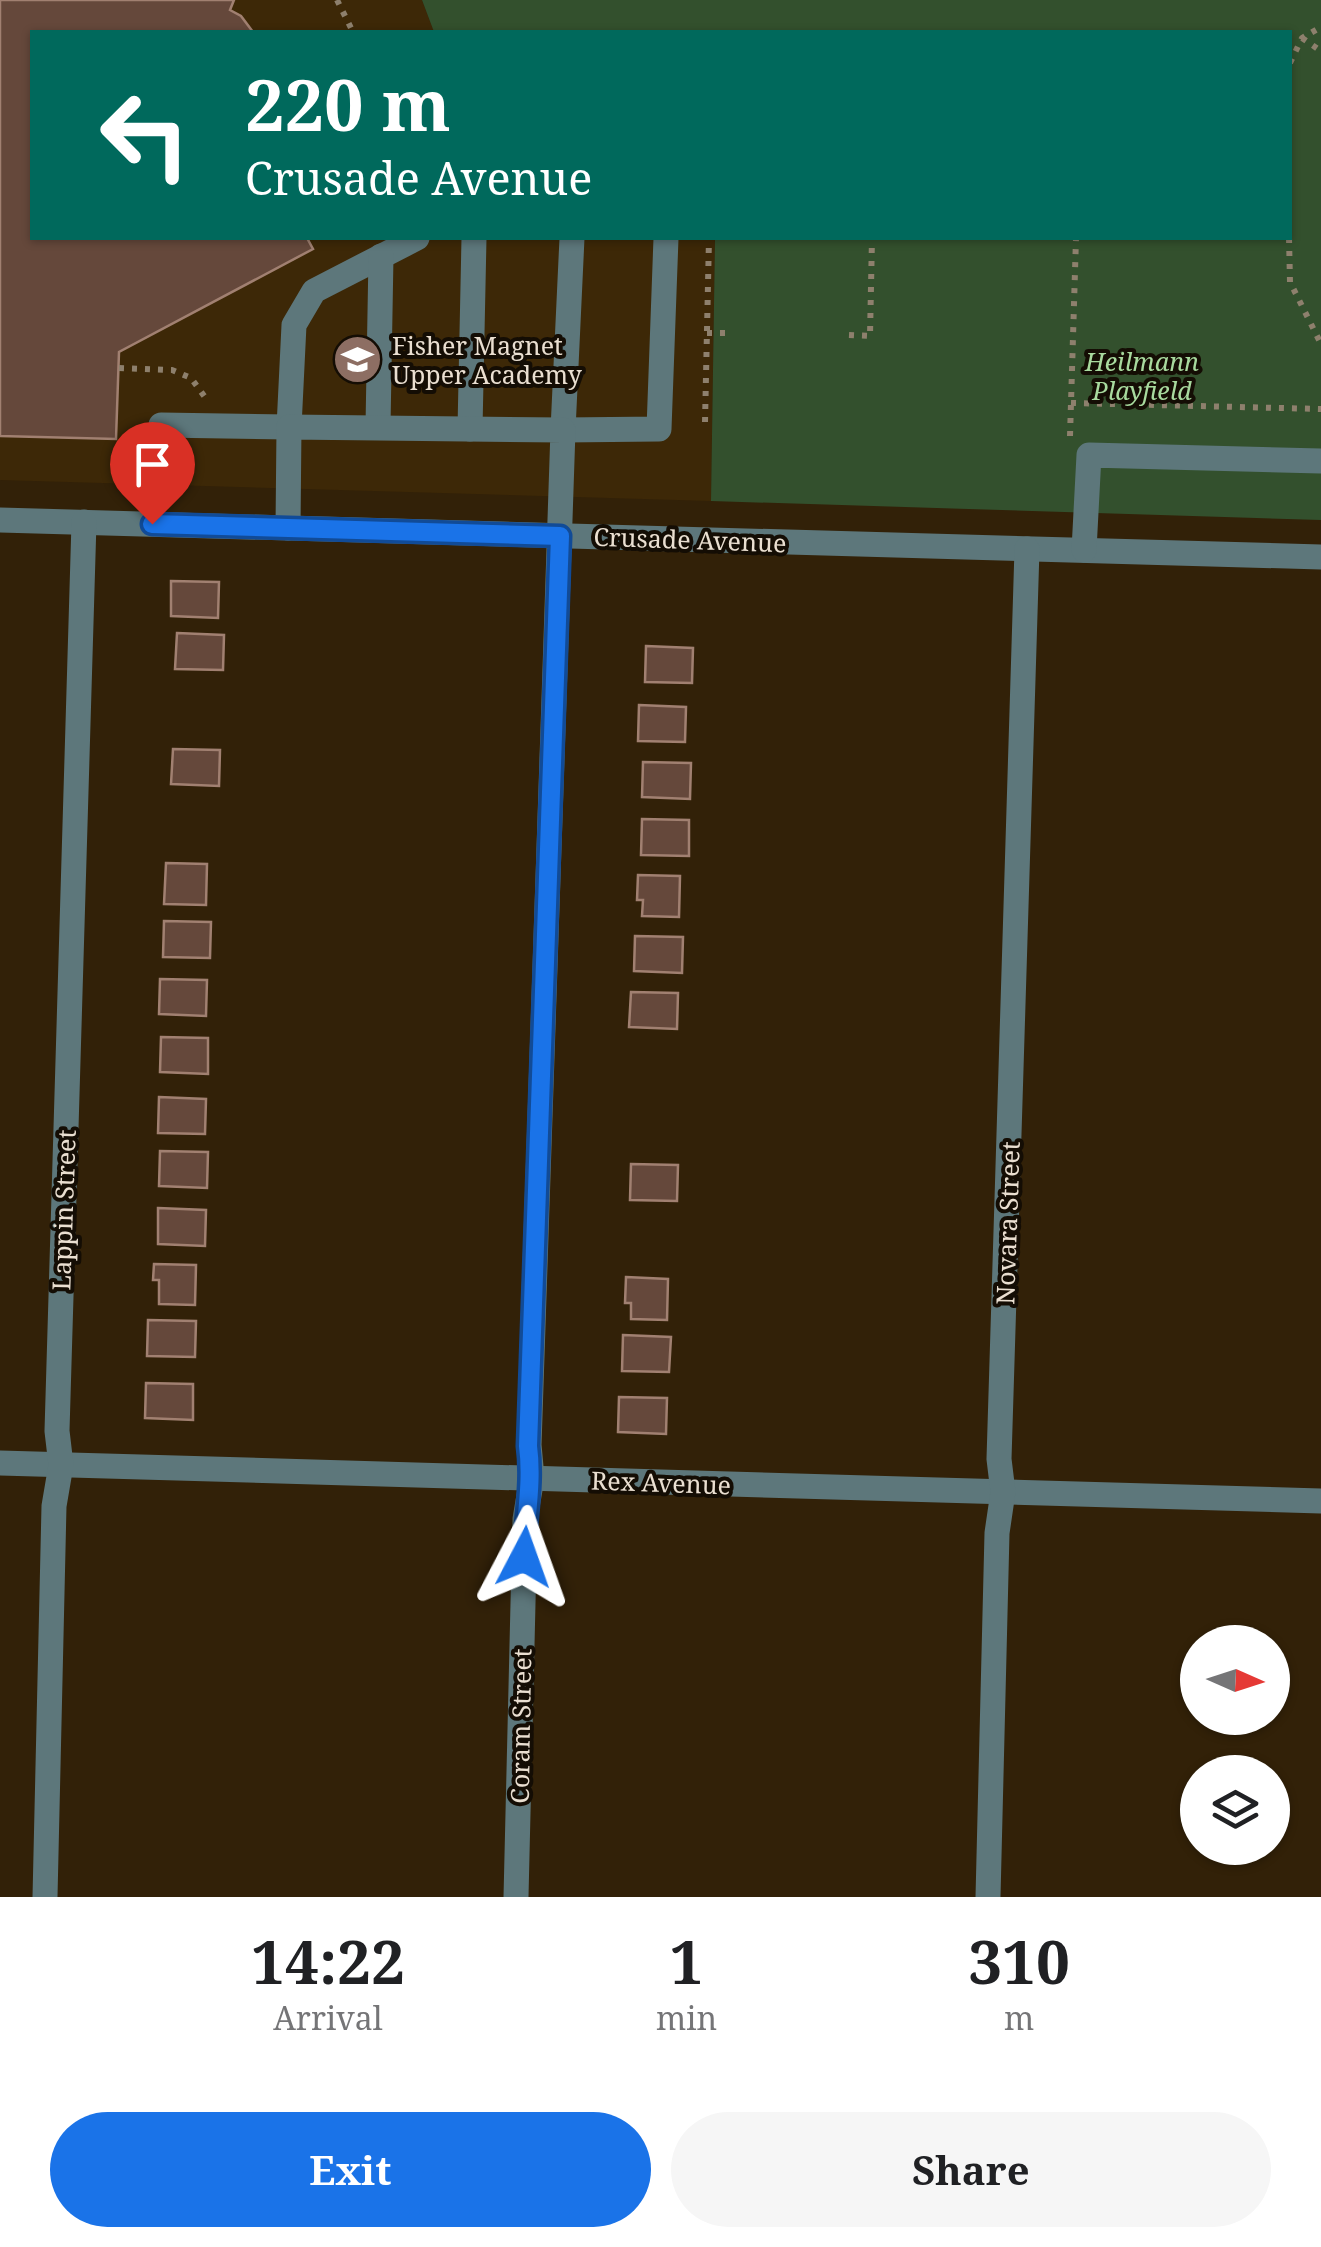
<!DOCTYPE html>
<style>
body{margin:0;font-family:"Noto Serif",serif;background:#f6f6f6;color:#202124;height:100vh;display:flex;flex-direction:column;font-size:38px;white-space:nowrap}
*{box-sizing:border-box;margin:0}
p{font-size:32px;color:#757577}
.icon{flex:none;width:55px;height:55px;fill:none;stroke:currentColor;stroke-width:2;stroke-linecap:round;stroke-linejoin:round}
.map{position:relative;height:1897px;overflow:hidden}
.sheet{display:flex;flex-direction:column;background:#fff;flex:1}
.sheet>*{flex:none}
.top-card{position:absolute;left:30px;top:30px;width:1262px;height:210px;border-radius:0px;box-shadow:0 2px 8px #0004;background:#00695c;color:#fff;overflow:hidden}
.needle{width:65px;rotate:93deg}
.fabs{position:absolute;left:1180px;top:1625px;display:grid;gap:20px}
.fabs a{display:grid;place-items:center;width:110px;height:110px;border-radius:50%;background:#fff;box-shadow:0 2px 8px #0004;font-size:50px}
.pin{position:absolute;display:grid;place-items:center;width:85px;height:85px;color:#fff;margin:-102px -42px;border-radius:50% 50% 50% 0;rotate:-45deg;box-shadow:0 0 10px #0007}
.pin .icon{rotate:45deg}
.me{position:absolute;width:110px;margin:-55px;rotate:4deg;stroke-linejoin:round;filter:drop-shadow(0 0 8px #0008)}
.turn{display:flex;align-items:center;gap:35px;height:210px;padding:0 50px;font-size:45px}
.turn .icon{width:130px;height:130px;stroke-width:2.5}
.turn b{display:block;font-size:70px;line-height:85px}
.eta{display:flex;justify-content:space-evenly;align-items:center;height:170px;text-align:center}
.eta b{font-size:60px;font-weight:700;line-height:70px}
.cta{display:flex;gap:20px;margin-top:auto;padding:20px 50px}
.cta a{flex:1;height:115px;border-radius:60px;background:#1a73e8;color:#fff;font-size:40px;font-weight:700;line-height:115px;text-align:center}
.cta a+a{background:#f6f6f6;color:#202124}
.map>svg:first-child{display:block}
</style>
<div class="map">
<svg width="1321" height="1897" viewBox="0 0 1321 1897">
<rect width="100%" height="100%" fill="#322108"/>
<polygon fill="#3d2807" points="0,0 422,0 434,32 32,32 32,238 715,238 711,501 0,480"/>
<polygon fill="#33502d" points="422,0 1321,0 1321,520 711,501 715,238 1290,238 1290,32 434,32"/>
<g fill="#65483b" stroke="#a18071" stroke-width="2.5">
<polygon points="0,0 234,0 230,10 241,16 253,32 32,32 32,238 307,238 313,249 119,352 116,439 0,436"/>
<polygon points="171,581 219,582 218,618 171,616"/>
<polygon points="177,633 224,635 223,670 175,669"/>
<polygon points="646,646 693,648 692,683 645,682"/>
<polygon points="639,705 686,707 685,742 638,741"/>
<polygon points="173,749 220,750 219,786 171,784"/>
<polygon points="643,762 691,763 690,799 642,797"/>
<polygon points="642,819 689,820 689,856 641,855"/>
<polygon points="166,863 207,864 206,905 164,904"/>
<polygon points="638,875 680,876 679,917 642,916 643,900 637,900"/>
<polygon points="164,921 211,922 210,958 163,957"/>
<polygon points="635,936 683,937 682,973 634,971"/>
<polygon points="160,979 207,980 206,1016 159,1014"/>
<polygon points="631,992 678,993 677,1029 629,1027"/>
<polygon points="161,1037 208,1038 208,1074 160,1072"/>
<polygon points="159,1097 206,1099 205,1134 158,1133"/>
<polygon points="160,1151 208,1152 207,1188 159,1186"/>
<polygon points="631,1164 678,1165 677,1201 630,1200"/>
<polygon points="158,1208 206,1210 205,1246 158,1244"/>
<polygon points="154,1264 196,1265 195,1305 159,1304 159,1280 153,1280"/>
<polygon points="626,1277 668,1279 667,1320 631,1319 631,1303 625,1303"/>
<polygon points="148,1320 196,1321 195,1357 147,1356"/>
<polygon points="623,1335 671,1337 669,1372 622,1371"/>
<polygon points="146,1383 193,1384 193,1420 145,1418"/>
<polygon points="619,1397 667,1398 666,1434 618,1432"/>
</g>
<g fill="none" stroke-linecap="round" stroke-linejoin="round">
<g stroke="#8e806d" stroke-width="6" stroke-dasharray="5 8" stroke-linecap="butt">
<polyline points="337,0 353,32"/>
<polyline points="1302,38 1318,49"/>
<polyline points="1290,63 1302,38 1321,27"/>
<polyline points="1289,238 1290,282 1321,344"/>
<polyline points="707,333 730,333"/>
<polyline points="849,335 870,336 872,238"/>
<polyline points="119,368 172,370 191,378 207,400"/>
<polyline points="1071,403 1321,409"/>
<polyline points="705,422 709,238"/>
<polyline points="1070,436 1076,238"/>
</g>
<g stroke="#5d777b" stroke-width="25">
<polyline points="572,238 563,430 659,429 666,238"/>
<polyline points="161,425 289,427 294,325 314,291 417,238"/>
<polyline points="378,426 381,256"/>
<polyline points="470,429 474,238"/>
<polyline points="0,520 1321,557"/>
<polyline points="288,528 289,427 563,430 529,1445 532,1478 525,1519 516,1897"/>
<polyline points="1084,550 1089,455 1321,461"/>
<polyline points="0,1463 1321,1501"/>
<polyline points="45,1897 54,1506 61,1465 57,1431 84,522"/>
<polyline points="988,1897 997,1533 1003,1492 999,1459 1027,549"/>
</g>
</g>
<g fill="none" stroke-linecap="round" stroke-linejoin="round">
<defs>
<path id="route" d="M 152,524 L 560,536 L 528,1446 C 533,1483 525,1519 524,1557"/>
</defs>
<use href="#route" stroke="#114b97" stroke-width="25"/>
<use href="#route" stroke="#1a73e8" stroke-width="18"/>
</g>
<defs>
<symbol id="school-disc" viewBox="-11 -11 22 22"><circle r="9.5" fill="#8d6e63" stroke="#140d04"/><path d="M0-5L7-2L0 1L-7-2ZM-4 1L0 2.5L4 1V4Q0 6-4 4Z" fill="#fff"/></symbol>
</defs>
<g fill-rule="evenodd">
<use href="#school-disc" x="330" y="332" width="55" height="55"/>
</g>
<g text-anchor="middle" dominant-baseline="central" stroke-width="8" stroke-linejoin="round" paint-order="stroke">
<g font-size="25" fill="#eadfd1" stroke="#140d04" text-anchor="start">
<text x="392" y="345">Fisher Magnet<tspan x="392" dy="29">Upper Academy</tspan></text>
</g>
<g font-size="25" font-style="italic" fill="#a8da9e" stroke="#140d04">
<text x="1142" y="361">Heilmann<tspan x="1142" dy="29">Playfield</tspan></text>
</g>
<g font-size="25" fill="#eadfd1" stroke="#140d04">
<text transform="translate(690 539) rotate(2)">Crusade Avenue</text>
<text transform="translate(63 1210) rotate(-88)">Lappin Street</text>
<text transform="translate(1007 1223) rotate(-88)">Novara Street</text>
<text transform="translate(661 1482) rotate(2)">Rex Avenue</text>
<text transform="translate(520 1726) rotate(-89)">Coram Street</text>
</g>
</g>
</svg>
<div class="fabs">
<a><svg class="needle" viewBox="-14 -14 28 28"><path d="M0-13l5 13h-10z" fill="#e53935"/><path d="M0 13l5-13h-10z" fill="#757577"/></svg></a>
<a><svg class="icon" aria-label="layers" viewBox="0 0 24 24"><path d="M12 4l9 5-9 5-9-5zM3 14l9 5 9-5"/></svg></a>
</div>
<div class="pin" style="left:152px;top:524px;background:#d93025"><svg class="icon" aria-label="arrive" viewBox="0 0 24 24"><path d="M6 21V4h12l-3 4 3 4H6"/></svg></div>
<svg class="me" style="left:524px;top:1557px" viewBox="-20 -20 40 40"><path d="M0-17L14 15 0 8-14 15z" fill="#1a73e8" stroke="#fff" stroke-width="4"/></svg>
<div class="top-card">
<div class="turn"><svg class="icon" aria-label="left" viewBox="0 0 24 24"><path d="M17 20v-9H6M10 6l-5 5 5 5"/></svg><div><b>220 m</b>Crusade Avenue</div></div>
</div>
</div>
<section class="sheet">
<div class="eta">
<div><b>14:22</b><p>Arrival</p></div>
<div><b>1</b><p>min</p></div>
<div><b>310</b><p>m</p></div>
</div>
<div class="cta"><a>Exit</a><a>Share</a></div>
</section>
